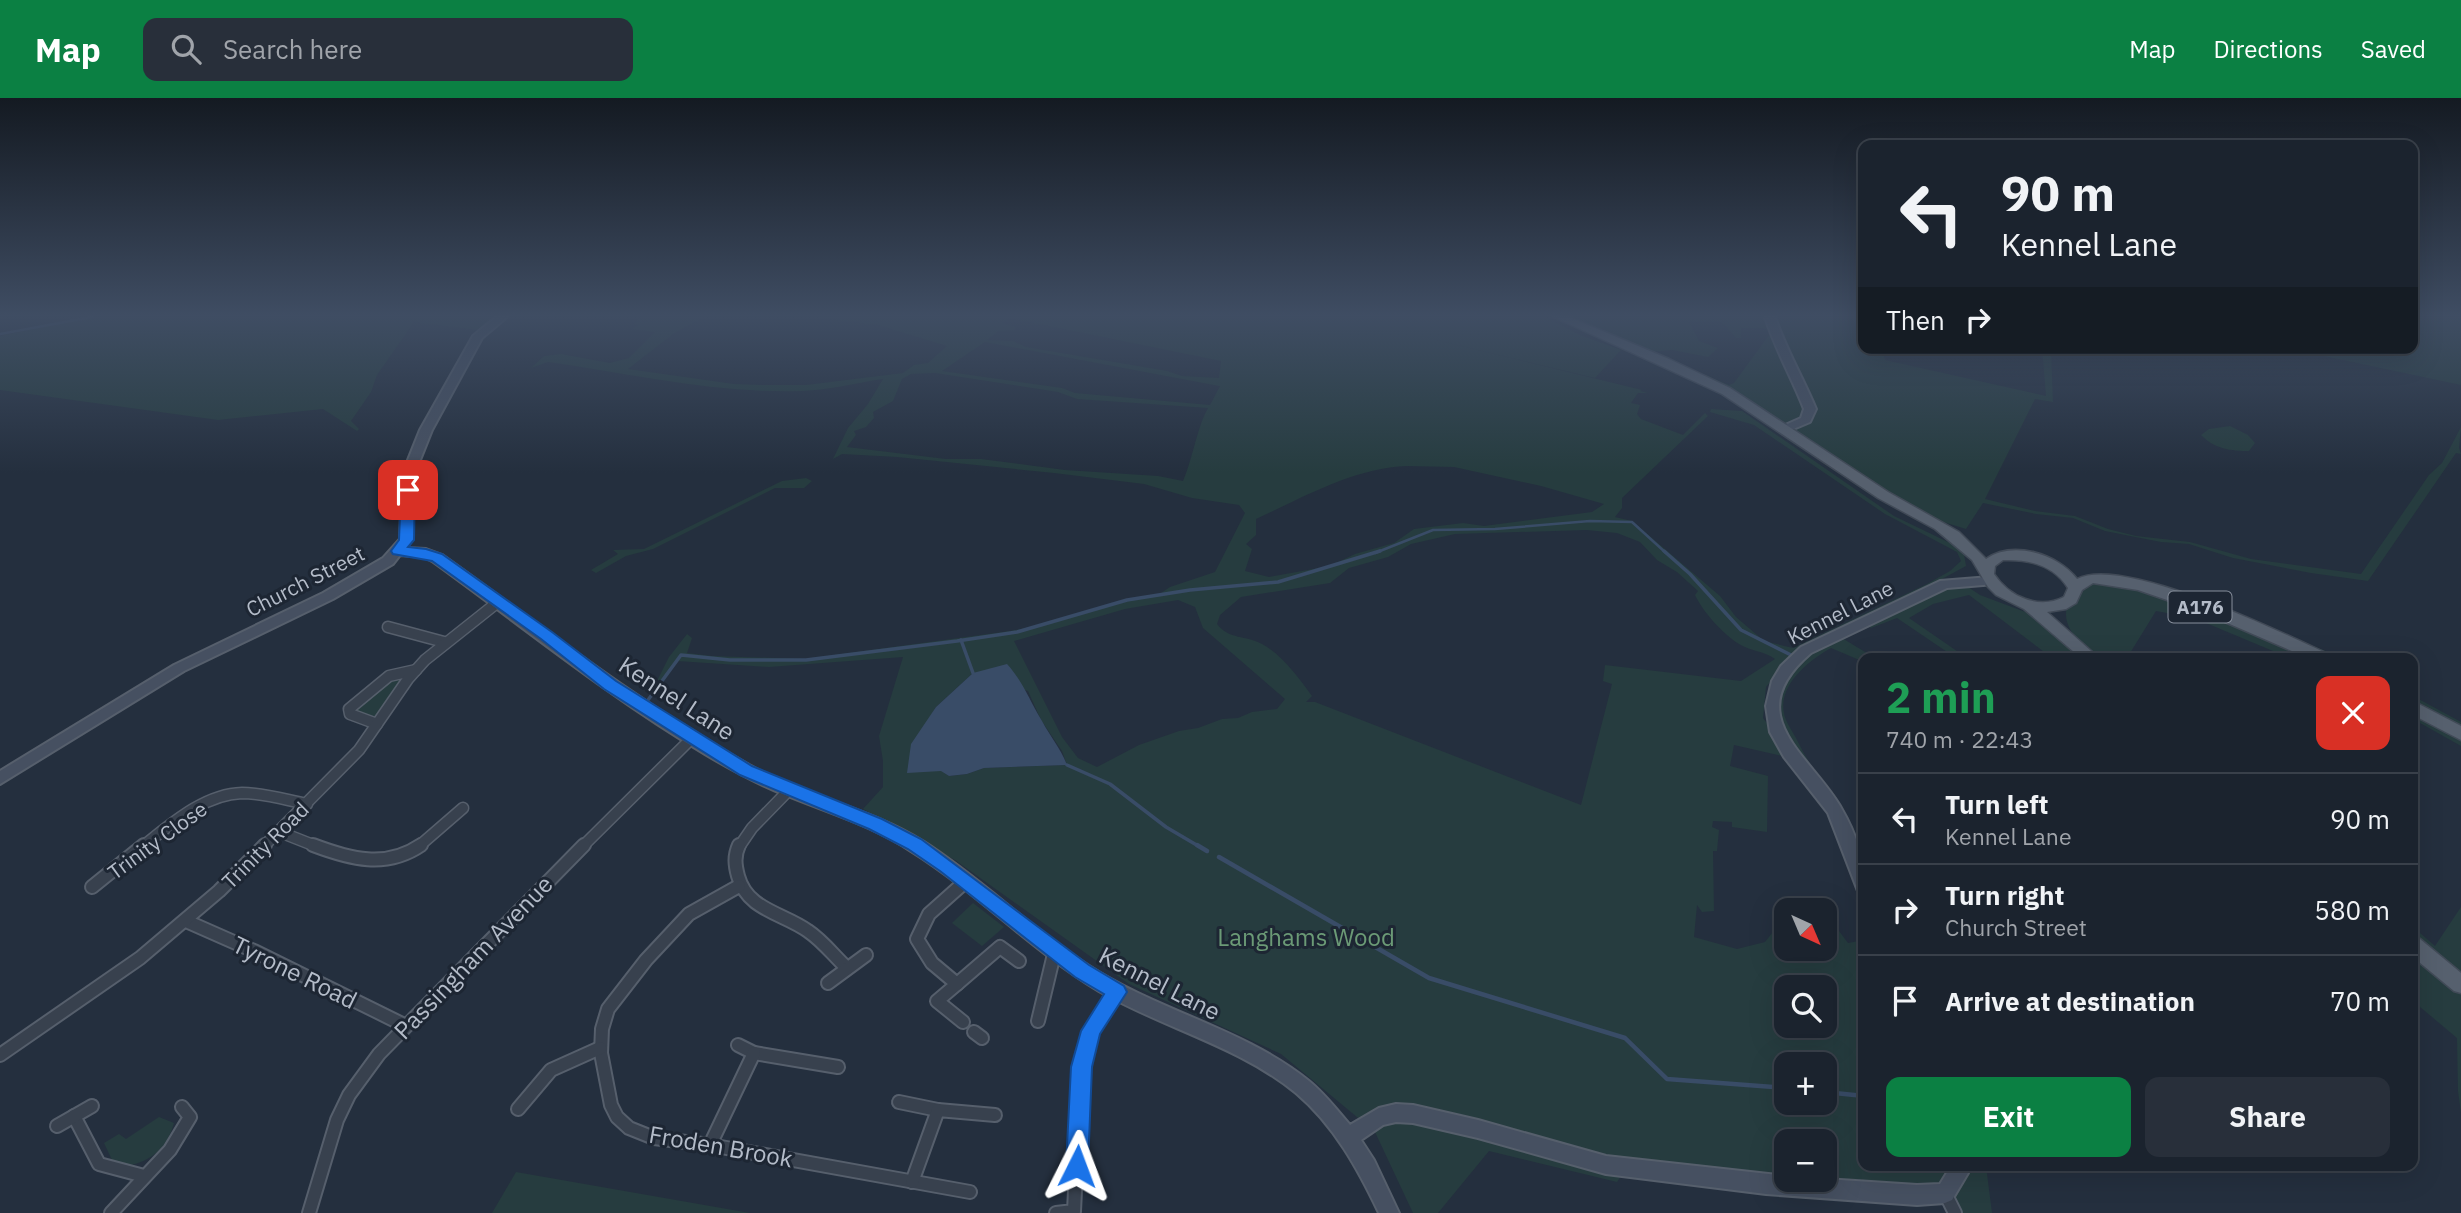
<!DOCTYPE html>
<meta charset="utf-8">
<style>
body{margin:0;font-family:"IBM Plex Sans",sans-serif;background:#282f3a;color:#f1f3f6;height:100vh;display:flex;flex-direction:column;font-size:26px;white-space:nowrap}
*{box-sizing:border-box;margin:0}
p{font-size:23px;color:#a0a4aa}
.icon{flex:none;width:38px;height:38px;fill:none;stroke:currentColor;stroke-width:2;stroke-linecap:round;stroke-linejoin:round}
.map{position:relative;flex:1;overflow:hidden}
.details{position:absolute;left:1858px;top:555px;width:560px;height:518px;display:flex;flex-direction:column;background:#1b232e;border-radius:14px;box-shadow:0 7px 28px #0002,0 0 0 2px #39404a}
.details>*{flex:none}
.top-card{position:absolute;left:1858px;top:42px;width:560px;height:214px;border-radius:14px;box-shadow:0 7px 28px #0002,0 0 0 2px #39404a;background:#1b232e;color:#f1f3f6;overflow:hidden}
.needle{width:46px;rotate:136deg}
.fabs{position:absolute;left:1774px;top:800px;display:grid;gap:14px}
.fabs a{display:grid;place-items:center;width:63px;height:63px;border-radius:14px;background:#1b232e;box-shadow:0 7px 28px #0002,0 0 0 2px #39404a;font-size:35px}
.pin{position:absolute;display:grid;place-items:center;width:60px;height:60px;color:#fff;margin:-30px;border-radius:14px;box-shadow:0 4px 10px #0006}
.me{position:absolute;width:77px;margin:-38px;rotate:3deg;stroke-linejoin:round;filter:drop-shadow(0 0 5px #0008)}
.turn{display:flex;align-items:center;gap:24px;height:147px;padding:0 28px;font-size:32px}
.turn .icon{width:91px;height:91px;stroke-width:2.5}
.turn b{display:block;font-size:49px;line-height:60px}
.then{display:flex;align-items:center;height:66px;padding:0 28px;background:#0003;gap:14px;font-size:26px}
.round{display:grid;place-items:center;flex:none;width:74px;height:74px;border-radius:14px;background:#282f3a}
.overview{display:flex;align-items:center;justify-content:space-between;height:119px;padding:0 28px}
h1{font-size:42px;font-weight:700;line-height:52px;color:#1e9e55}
.primary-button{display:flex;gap:14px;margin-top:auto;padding:14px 28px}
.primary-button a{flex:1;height:80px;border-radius:14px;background:#0b8043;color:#fff;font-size:28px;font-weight:700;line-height:80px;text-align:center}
.primary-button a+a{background:#282f3a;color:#f1f3f6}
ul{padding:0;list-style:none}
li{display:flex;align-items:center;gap:21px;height:91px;padding:0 28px;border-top:2px solid #39404a}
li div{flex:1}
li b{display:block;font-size:26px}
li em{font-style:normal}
header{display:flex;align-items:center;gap:42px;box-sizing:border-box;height:98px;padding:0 35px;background:#0b8043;color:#fff}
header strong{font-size:33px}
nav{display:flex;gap:38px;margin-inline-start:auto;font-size:24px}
.search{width:490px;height:63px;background:#282f3a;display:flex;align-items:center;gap:18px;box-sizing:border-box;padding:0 24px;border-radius:14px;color:#a0a4aa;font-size:26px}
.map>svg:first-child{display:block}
</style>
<header>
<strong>Map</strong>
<div class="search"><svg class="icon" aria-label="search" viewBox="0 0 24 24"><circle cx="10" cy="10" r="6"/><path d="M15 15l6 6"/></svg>Search here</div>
<nav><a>Map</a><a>Directions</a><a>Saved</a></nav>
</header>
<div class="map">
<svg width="2461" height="1115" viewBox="0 0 2461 1115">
<rect width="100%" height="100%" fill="#242f3e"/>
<g fill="#263c3f" fill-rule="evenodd">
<polygon points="92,219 497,219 486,233 414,224 377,277 371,294 351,323 359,331 357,333 323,311 218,322 0,292 0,238"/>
<path d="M 639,219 L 703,219 L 673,236 L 628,271 L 734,286 L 762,287 L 806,287 L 903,275 L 914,267 L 928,265 L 947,248 L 878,227 L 816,219 L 1545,219 L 1580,237 L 1621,252 L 1595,280 L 1404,234 L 1642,292 L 1640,293 L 1648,295 L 1638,295 L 1631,305 L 1640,307 L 1637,316 L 1641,321 L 1683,337 L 1705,315 L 1708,318 L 1622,400 L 1622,410 L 1615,419 L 1632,423 L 1720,498 L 1736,519 L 1764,543 L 1793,550 L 1927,486 L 1950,473 L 1961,463 L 1957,454 L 1885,416 L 1754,327 L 1710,314 L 1711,311 L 1742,313 L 1894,418 L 1950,445 L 1964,456 L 1966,468 L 1892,508 L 1794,555 L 1766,589 L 1763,620 L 1795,661 L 1734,647 L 1730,668 L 1768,678 L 1767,734 L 1732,729 L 1732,724 L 1713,723 L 1712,729 L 1719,732 L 1717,753 L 1713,753 L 1714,813 L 1702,814 L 1697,807 L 1694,839 L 1737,851 L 1765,844 L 1787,816 L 1787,850 L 1825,850 L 1825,827 L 1839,833 L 1848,845 L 1864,842 L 1864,1068 L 1986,1068 L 1992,1115 L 1955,1115 L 1949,1104 L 1627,1069 L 1617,1084 L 1489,1053 L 1438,1115 L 1413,1115 L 1375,1034 L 1281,956 L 1129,886 L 955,762 L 863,711 L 883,689 L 883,663 L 879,638 L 903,559 L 769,569 L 677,563 L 654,594 L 652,593 L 669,559 L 687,536 L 692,540 L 687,555 L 712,558 L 805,561 L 1010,533 L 1042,527 L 1127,502 L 1158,497 L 1170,489 L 1215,474 L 1245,415 L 1239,407 L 1192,400 L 1144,386 L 1054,375 L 897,359 L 842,356 L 833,361 L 848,330 L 868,306 L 883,281 C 856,285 829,292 803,293 C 717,296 633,276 548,264 L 531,270 L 544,258 L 561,256 L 610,265 L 629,260 L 655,234 L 632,231 L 639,227 L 634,226 L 641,219 ZM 1010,220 L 1221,263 L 1219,280 L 1182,278 L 1167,273 L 1026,249 L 1013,243 L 987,242 L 998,233 L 1014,232 L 1016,229 L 1002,225 ZM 985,244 L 1219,288 L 1220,288 L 1210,307 L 1075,295 L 1062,290 L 942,273 ZM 935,275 L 1058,294 L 1077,301 L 1208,310 C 1197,329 1193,360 1183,383 L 1158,378 L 1065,372 L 981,361 L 946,361 L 847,349 L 856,337 L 854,333 L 866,329 L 874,320 L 873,314 L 893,303 L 902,281 L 911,276 ZM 1407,368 L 1454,369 L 1541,388 L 1604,406 L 1592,414 L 1484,428 L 1463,425 L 1414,431 L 1394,445 L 1355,456 L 1330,468 L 1269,479 L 1245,473 L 1252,451 L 1246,446 L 1256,437 L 1256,421 C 1304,399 1354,370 1407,368 ZM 1587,432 L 1617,435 L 1640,444 L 1657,462 L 1677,474 L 1698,493 L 1695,497 C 1703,514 1723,536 1739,546 C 1750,553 1764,553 1775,561 L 1741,583 L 1605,567 L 1603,583 L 1612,586 L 1581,707 L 1315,604 L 1306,604 L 1312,598 C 1299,580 1282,557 1262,546 C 1246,537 1229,542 1217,526 L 1220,517 L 1241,499 L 1330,485 L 1349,470 L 1388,459 L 1411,446 L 1455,436 ZM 1178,502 L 1195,509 L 1203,530 L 1285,601 L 1277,611 L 1252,614 L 1238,620 L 1222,621 L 1198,630 L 1179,633 L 1139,647 L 1097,669 L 1078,660 L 1062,639 L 1014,543 L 1125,511 ZM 973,575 L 1028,593 L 1041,622 L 1062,653 L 1067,667 L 984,670 L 967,676 L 949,678 L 942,673 L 925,628 L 936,609 ZM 1787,889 L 1825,889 L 1825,928 L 1787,928 ZM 1787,966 L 1825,966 L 1825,1004 L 1787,1004 ZM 1787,1043 L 1825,1043 L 1825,1082 L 1787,1082 Z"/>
<path d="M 1570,219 L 1864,219 L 1864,250 L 1882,250 L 1885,262 L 2046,298 L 2042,250 L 2051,250 L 2053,304 L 2035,301 L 1985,401 L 2035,413 L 2075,418 L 2108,431 L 2136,438 L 2190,444 L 2251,461 L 2361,476 L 2429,377 L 2442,365 L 2461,329 L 2459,350 L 2461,356 L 2456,355 L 2368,483 L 2311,475 L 2233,460 L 2189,446 L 2161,444 L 2105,433 L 2073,420 L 2036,416 L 1983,405 L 1966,431 L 1914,415 L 1787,330 L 1604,232 ZM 1689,224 L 1722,224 L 1736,240 L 1741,240 L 1741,230 L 1763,230 L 1772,233 L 1734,285 L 1729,287 L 1651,254 L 1672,252 L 1708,259 L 1718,250 L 1699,243 Z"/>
<polygon points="2413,219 2461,219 2461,287 2286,250 2413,250"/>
<path d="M 2230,328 L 2248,337 L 2255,345 L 2249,353 C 2230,353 2215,351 2201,337 L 2209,331 Z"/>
<polygon points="806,380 812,383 804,390 775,390 653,451 626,458 596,475 591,472 618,456 613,452 644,451 782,383"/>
<path d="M 2121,477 L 2172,491 L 2343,560 L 2322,560 L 2181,504 L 2311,560 L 2290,560 L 2194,520 L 2156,513 L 2127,560 L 2100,560 L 2091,552 L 2086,555 L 2091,560 L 2052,560 L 1969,497 L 1933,506 L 1909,520 L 1967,560 L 1956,560 L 1897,520 L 1871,530 L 1865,525 L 1932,492 L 1962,485 L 1980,497 L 2052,524 L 2083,552 C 2062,520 2059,516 2082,483 L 2127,484 Z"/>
<path d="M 1837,537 L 1875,560 L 1864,560 L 1864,564 L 1831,550 C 1810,562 1778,586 1784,615 C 1785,624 1794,635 1798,644 C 1822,693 1864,730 1864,788 L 1842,728 L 1781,633 L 1774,602 L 1784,572 Z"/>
<polygon points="405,576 375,619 355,615 354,610 390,581"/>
<polygon points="2413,598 2461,624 2461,648 2413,621"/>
<polygon points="973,805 1004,829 982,848 952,825"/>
<polygon points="2461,809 2461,883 2413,843 2413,829 2435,848"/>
<polygon points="2413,847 2461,887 2461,1015 2458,993 2457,940 2413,903"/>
<path d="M 159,1019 L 174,1025 C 167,1050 152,1063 127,1068 L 112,1062 L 104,1045 L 119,1036 L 126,1041 Z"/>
<polygon points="516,1074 750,1115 492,1115"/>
</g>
<path fill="#394c67" d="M 1007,566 C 1024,585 1029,602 1042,623 C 1050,638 1061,651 1067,667 L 984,670 L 967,676 L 949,678 L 941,673 L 907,675 L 911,646 L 936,609 L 973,575 Z"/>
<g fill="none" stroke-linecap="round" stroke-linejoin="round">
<g stroke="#394c67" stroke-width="2.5">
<polyline points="0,236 92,219"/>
<polyline points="1375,455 1433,432 1495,431 1590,423 1632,424 1666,455"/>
</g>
<g stroke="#394c67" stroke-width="3.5">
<polyline points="1664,453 1690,476 1741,532 1791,557"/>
<polyline points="961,542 973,575"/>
<polyline points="648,602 681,557 730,562 806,562 957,543 1017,534 1127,502 1190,492 1278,484 1380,453"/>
<polyline points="1067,667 1110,686 1166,729 1200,749"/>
</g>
<g stroke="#394c67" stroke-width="4.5">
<polyline points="1197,747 1207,753"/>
<polyline points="1219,759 1429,880 1625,940 1667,981 1787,990"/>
<polyline points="1825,994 1864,998"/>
</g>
<defs>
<g id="street-far1">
<polyline points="388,529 444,544"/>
<polyline points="377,626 350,616 349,611 389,578 416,572"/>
<polyline points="280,734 318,749"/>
<path d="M 142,749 C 170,727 204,696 242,695 C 264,695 286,702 307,706"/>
<polyline points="263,749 359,652 408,581 425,562 498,504"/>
<polyline points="418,749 463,710"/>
<polyline points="582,749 693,639"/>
<polyline points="739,749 752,730 789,692"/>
</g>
<g id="street">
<path d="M 313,747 C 350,761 386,771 421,747"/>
<path d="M 739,747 C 734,758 735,767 738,778 C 747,812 783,815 808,833 C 823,843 834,858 847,870"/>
<polyline points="739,788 689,816 646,862 608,911 602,931 601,955 611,1007 617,1019 629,1030 654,1040 710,1047 970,1094"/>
<polyline points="92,789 144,747"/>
<polyline points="186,823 254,853 404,927"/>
<polyline points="828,885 866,857"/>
<polyline points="957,886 1000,849 1019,863"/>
<polyline points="1038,923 1055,852"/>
<polyline points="963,924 937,903 957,886 932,865 917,841 929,816 966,783"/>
<polyline points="974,934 982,940"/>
<polyline points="738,947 754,955 838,969"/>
<polyline points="0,957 140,860 219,793 265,747"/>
<polyline points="899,1004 938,1012"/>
<polyline points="518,1011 551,972 600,950"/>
<polyline points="74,1018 99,1066 144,1078"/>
<polyline points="57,1028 92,1008"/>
<polyline points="710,1047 754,955"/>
<polyline points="912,1084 938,1012 995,1017"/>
<polyline points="1945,1095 1955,1115"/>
<polyline points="111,1115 170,1052 190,1019 182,1009"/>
<polyline points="309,1115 337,1022 349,997 379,956 584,747"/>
<polyline points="1056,1115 1074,1113 1081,969 1091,933 1117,894"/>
</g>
<g id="secondary">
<path d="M 496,219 L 507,219 L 482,240 L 432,332 L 420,362 L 414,392 L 412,442 L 406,450 L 426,451 L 442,457 C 543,529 641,607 751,668 C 806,699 870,710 924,744 C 982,781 1031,831 1089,868 C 1158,913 1245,931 1309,983 C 1325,996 1337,1012 1350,1027 L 1379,1010 L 1396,1006 L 1413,1007 L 1478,1022 L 1606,1058 L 1787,1078 L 1787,1082 L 1825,1081 L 1917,1087 L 1940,1086 L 1948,1073 L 1947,1068 L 1967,1068 L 1968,1075 L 1952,1102 L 1945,1105 L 1917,1107 L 1766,1096 L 1606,1076 L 1478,1040 L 1413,1025 L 1396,1024 L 1383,1027 L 1361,1042 L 1374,1062 L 1399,1115 L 1379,1115 C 1358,1071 1334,1027 1296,995 C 1239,948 1163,930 1099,893 C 1032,853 978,795 911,753 C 872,727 826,714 783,696 C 756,685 730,671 705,656 C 609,599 522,528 432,463 L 424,459 L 400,457 L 393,466 L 333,501 L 184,573 L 0,686 L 0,673 L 174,567 L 323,495 L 383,460 L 400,441 L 402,392 L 408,362 L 420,332 L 473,238 Z"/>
<path d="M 1765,219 L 1775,219 C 1786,251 1803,280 1816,311 L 1810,324 L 1791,332 L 1783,332 L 1783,328 L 1801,320 L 1804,311 C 1792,280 1775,251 1765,219 Z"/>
<path d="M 1990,479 L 1995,480 L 1997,483 L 1995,486 L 1947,490 L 1811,555 C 1738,617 1809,656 1840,708 C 1858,739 1864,760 1864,795 L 1858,793 L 1828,715 L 1784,659 L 1770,634 L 1766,608 L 1772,583 L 1781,568 L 1801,549 L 1940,483 Z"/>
</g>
<g id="primary">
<path d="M 1554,219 L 1569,219 L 1669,261 L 1730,290 L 1888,394 L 1959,434 L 1986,461 C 2013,442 2058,456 2077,481 C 2123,457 2280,534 2328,556 L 2330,560 L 2308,560 L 2202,514 L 2138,492 L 2093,485 L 2082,492 L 2076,505 L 2066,511 L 2047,514 L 2099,560 L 2081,560 L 2024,511 L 1996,497 L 1988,489 L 1972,462 L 1935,431 L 1878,400 L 1722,296 ZM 2003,462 C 2028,461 2054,467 2068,490 L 2064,499 C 2039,512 2009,499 1994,476 L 1995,468 Z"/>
<polygon points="2413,603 2461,628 2461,642 2413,617"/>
<polygon points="2413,839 2420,841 2461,875 2461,895 2454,893 2413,859"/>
</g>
</defs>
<use href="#street-far1" stroke="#565f6c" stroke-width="13"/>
<use href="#street" stroke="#565f6c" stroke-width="16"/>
<use href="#secondary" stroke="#565f6c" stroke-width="4"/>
<use href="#primary" stroke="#414a57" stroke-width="3"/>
<use href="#street-far1" stroke="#38414e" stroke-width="10"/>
<use href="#street" stroke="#38414e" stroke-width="12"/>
<use href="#secondary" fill="#465061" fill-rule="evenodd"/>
<use href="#primary" fill="#56606e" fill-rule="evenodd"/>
</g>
<linearGradient id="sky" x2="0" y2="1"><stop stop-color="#141a22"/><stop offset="0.58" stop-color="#3f4d63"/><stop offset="1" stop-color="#3f4d63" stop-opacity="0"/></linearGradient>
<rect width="2461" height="375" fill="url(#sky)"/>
<polygon fill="#1a73e8" stroke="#114b97" stroke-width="2" points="408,388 415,392 414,442 408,449 426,451 442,456 552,534 616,583 752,668 882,721 921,741 1089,867 1124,888 1127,894 1100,936 1092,969 1088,1068 1085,1075 1077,1078 1069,1075 1066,1068 1071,969 1081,933 1104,896 1075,879 940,773 908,751 869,731 740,677 604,591 541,541 432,463 393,456 391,453 399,442 401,392"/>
<g text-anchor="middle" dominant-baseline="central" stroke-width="6" stroke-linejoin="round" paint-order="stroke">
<rect fill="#1d2633" stroke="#878f9c" stroke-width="2" x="2168.5" y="493.5" width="63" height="31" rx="5"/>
<g font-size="19" font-weight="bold" fill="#b4bcc9">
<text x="2200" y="509">A176</text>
</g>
<g font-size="21" fill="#b4bcc9" stroke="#1d2633">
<text transform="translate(305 483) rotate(-27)">Church Street</text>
<text transform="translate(1840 514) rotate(-27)">Kennel Lane</text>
<text transform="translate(157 742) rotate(-36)">Trinity Close</text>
<text transform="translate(265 747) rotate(-45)">Trinity Road</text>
</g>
<g font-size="24" fill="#b4bcc9" stroke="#1d2633">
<text transform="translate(677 600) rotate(33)">Kennel Lane</text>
<text transform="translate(473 859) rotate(-46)">Passingham Avenue</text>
<text transform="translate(295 874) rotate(26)">Tyrone Road</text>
<text transform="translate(1160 885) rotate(27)">Kennel Lane</text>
<text transform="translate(721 1048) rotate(10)">Froden Brook</text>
</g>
<g font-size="24" fill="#6b9a76" stroke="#1d2633">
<text x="1306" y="839">Langhams Wood</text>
</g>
</g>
</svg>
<div class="fabs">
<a><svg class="needle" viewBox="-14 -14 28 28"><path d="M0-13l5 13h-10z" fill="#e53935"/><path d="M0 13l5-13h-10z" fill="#a0a4aa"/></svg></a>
<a><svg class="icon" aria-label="search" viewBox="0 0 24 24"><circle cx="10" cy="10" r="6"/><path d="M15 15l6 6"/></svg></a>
<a>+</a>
<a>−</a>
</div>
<div class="pin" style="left:408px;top:392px;background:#d93025"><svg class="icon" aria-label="arrive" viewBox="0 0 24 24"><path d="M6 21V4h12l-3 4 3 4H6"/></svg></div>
<svg class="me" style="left:1077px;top:1068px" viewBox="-20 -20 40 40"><path d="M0-17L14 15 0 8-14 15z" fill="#1a73e8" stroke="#fff" stroke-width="4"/></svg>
<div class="top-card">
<div class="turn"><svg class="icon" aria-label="left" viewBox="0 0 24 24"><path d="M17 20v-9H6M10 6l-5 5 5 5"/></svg><div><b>90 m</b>Kennel Lane</div></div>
<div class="then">Then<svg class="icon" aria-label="right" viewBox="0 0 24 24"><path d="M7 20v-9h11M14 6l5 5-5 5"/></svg></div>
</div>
<section class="details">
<div class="overview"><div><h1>2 min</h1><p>740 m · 22:43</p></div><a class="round" style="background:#d93025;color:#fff"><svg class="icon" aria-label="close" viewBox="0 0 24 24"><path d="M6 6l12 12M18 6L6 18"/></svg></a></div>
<ul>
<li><svg class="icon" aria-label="left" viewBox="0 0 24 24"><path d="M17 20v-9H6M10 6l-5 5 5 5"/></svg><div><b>Turn left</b><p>Kennel Lane</p></div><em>90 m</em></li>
<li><svg class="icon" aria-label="right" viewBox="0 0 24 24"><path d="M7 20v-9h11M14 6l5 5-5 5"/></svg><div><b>Turn right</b><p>Church Street</p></div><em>580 m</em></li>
<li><svg class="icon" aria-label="arrive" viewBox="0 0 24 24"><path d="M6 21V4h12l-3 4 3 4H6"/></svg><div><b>Arrive at destination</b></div><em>70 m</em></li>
</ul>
<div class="primary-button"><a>Exit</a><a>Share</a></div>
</section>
</div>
